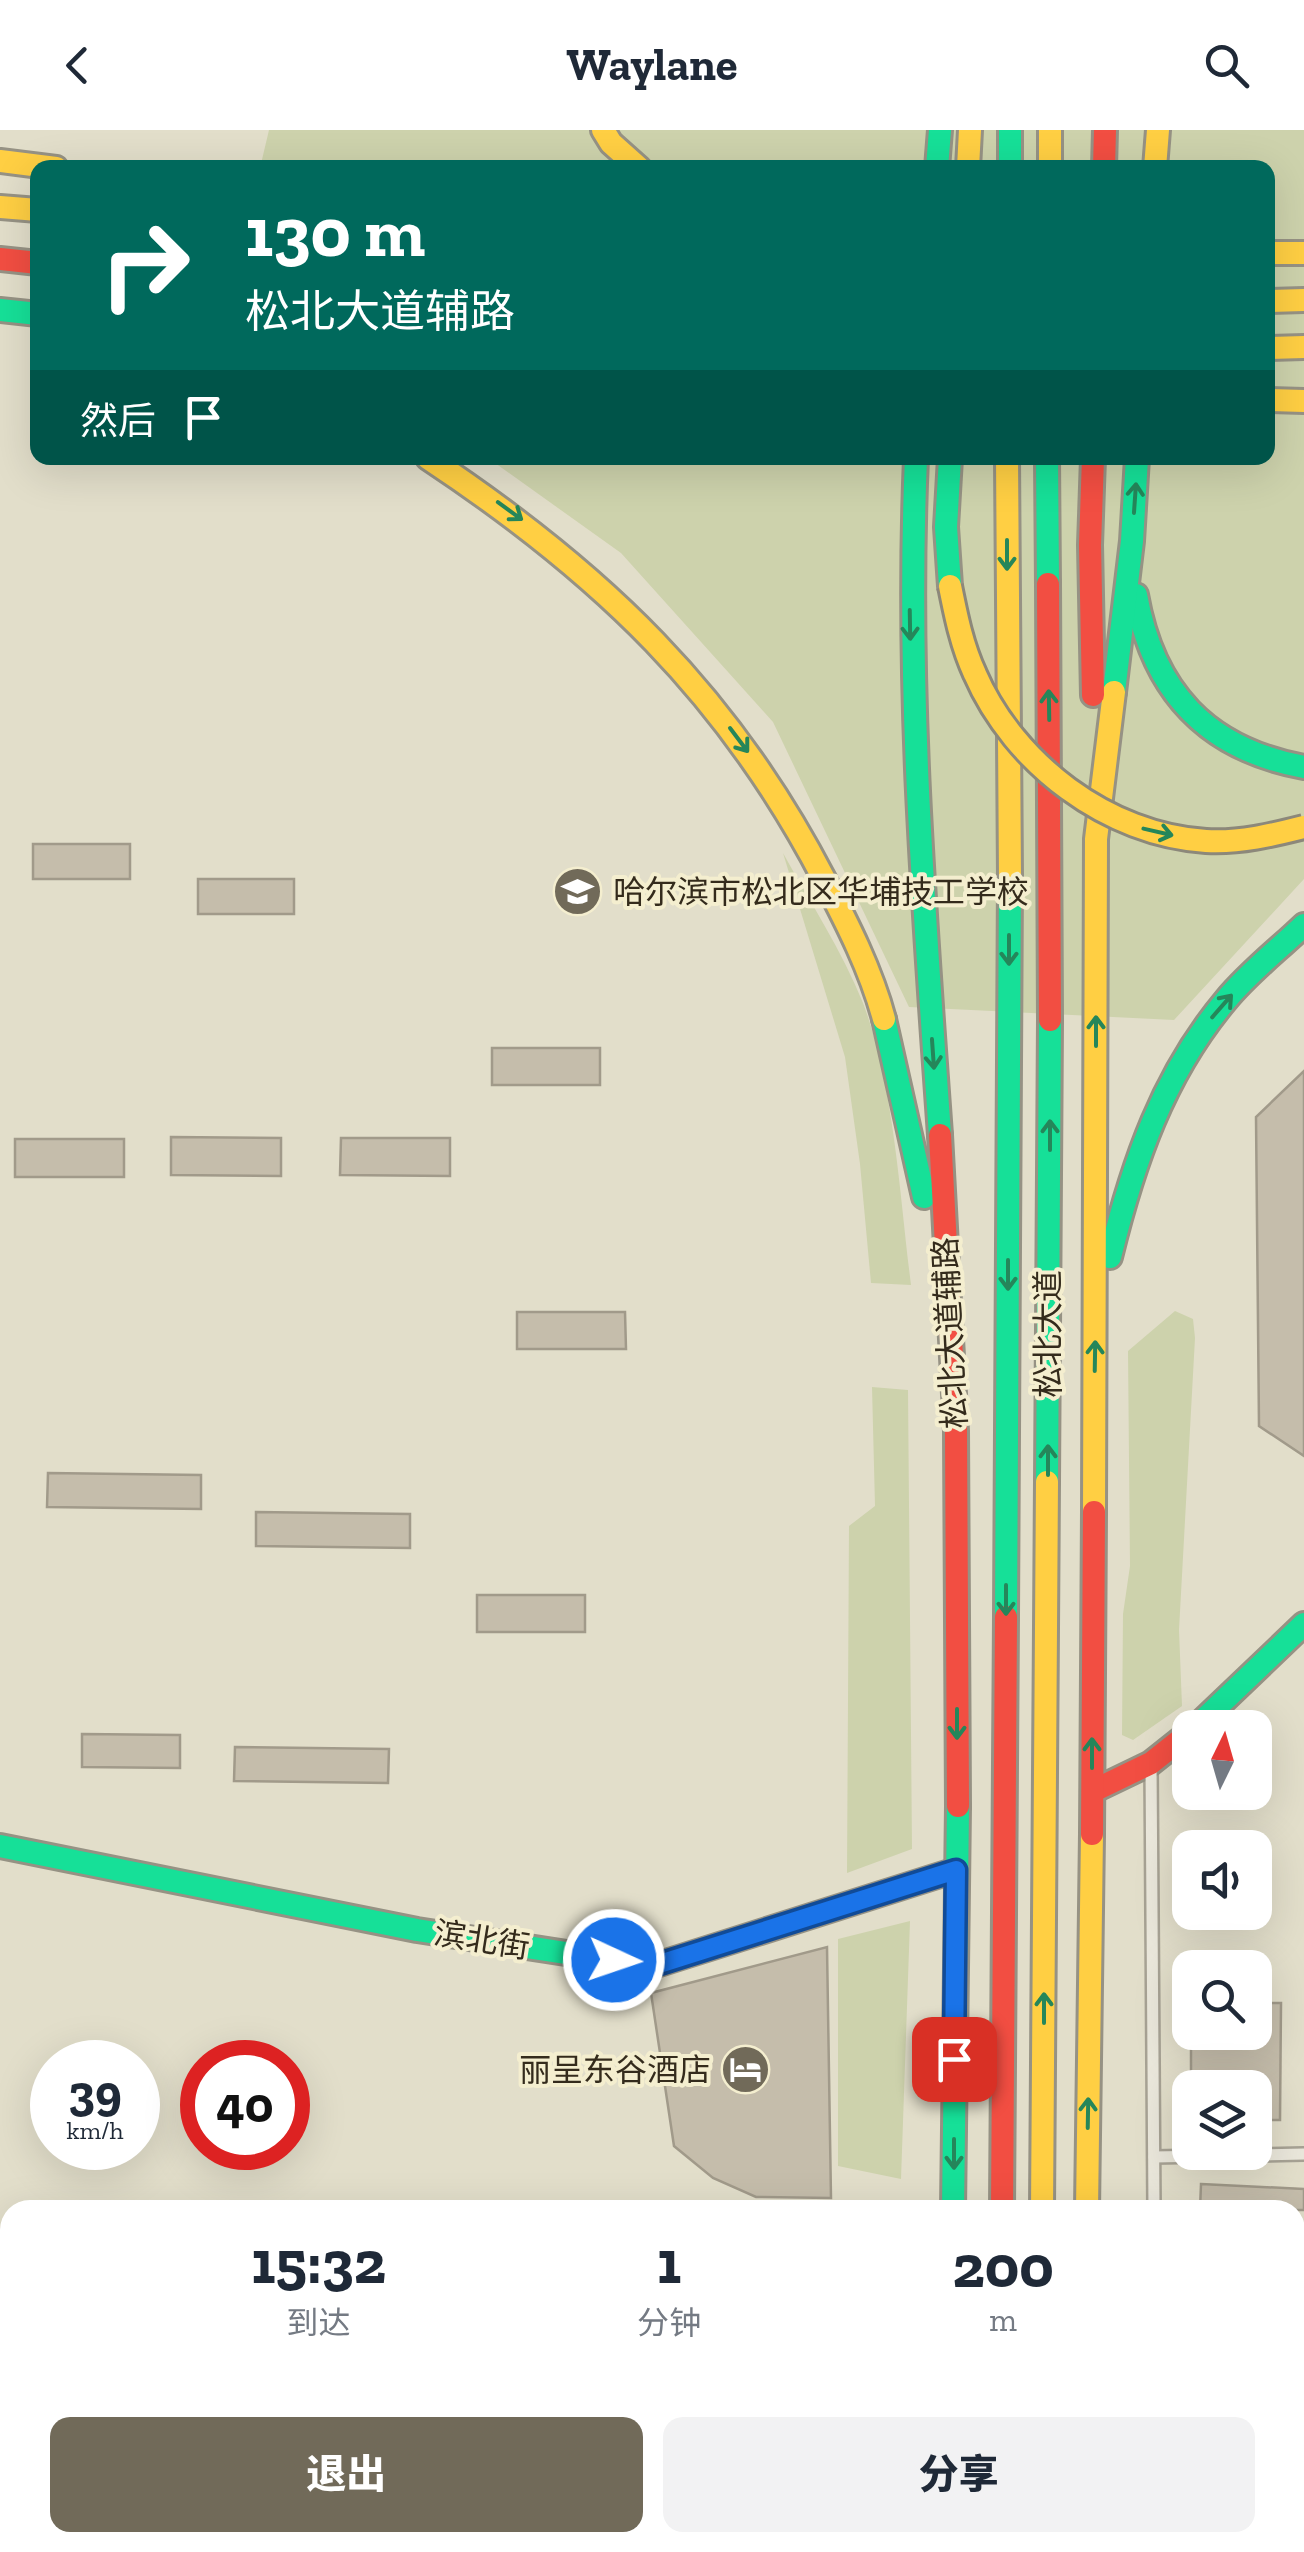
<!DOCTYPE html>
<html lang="zh">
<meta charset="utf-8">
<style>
body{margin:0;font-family:"Zilla Slab","Noto Sans SC",serif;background:#f2f2f3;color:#1f2937;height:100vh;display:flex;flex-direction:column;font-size:38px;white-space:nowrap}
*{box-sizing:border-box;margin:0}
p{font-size:32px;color:#747a83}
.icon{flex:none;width:55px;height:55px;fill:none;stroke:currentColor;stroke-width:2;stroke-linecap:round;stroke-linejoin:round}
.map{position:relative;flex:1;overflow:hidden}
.details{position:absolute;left:0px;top:2070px;width:1305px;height:352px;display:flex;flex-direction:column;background:#fff;border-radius:30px 30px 0 0;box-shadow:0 10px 40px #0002}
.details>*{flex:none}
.banner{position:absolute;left:30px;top:30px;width:1245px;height:305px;border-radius:20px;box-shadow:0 10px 40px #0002;background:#00695c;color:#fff;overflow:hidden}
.needle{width:65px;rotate:5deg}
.controls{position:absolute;left:1172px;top:1580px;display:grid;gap:20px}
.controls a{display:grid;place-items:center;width:100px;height:100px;border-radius:20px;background:#fff;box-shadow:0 10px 40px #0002;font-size:50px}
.speed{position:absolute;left:30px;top:1910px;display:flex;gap:20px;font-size:50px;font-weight:700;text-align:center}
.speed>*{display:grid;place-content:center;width:130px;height:130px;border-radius:50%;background:#fff;box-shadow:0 10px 40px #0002;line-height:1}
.speed small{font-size:25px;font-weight:400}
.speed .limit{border:15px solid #d22;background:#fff;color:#111}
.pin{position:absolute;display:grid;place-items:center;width:85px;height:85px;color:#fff;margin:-42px;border-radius:20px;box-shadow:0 5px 15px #0006}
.me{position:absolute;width:110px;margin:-55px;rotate:93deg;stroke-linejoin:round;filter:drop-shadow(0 0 8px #0008)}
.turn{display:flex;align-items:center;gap:35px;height:210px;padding:0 50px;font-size:45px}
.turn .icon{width:130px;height:130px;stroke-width:2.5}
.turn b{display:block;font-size:70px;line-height:85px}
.then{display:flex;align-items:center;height:95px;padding:0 50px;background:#0003;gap:20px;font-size:38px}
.eta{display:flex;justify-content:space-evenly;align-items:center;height:170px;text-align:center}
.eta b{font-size:60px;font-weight:800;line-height:70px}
.cta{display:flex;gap:20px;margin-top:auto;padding:20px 50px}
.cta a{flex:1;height:115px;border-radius:20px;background:#716a59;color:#fff;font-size:40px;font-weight:800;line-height:115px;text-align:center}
.cta a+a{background:#f2f2f3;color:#1f2937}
header{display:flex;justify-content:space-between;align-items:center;height:130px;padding:0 50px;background:#fff;font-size:45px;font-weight:800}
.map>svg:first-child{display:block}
</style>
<header><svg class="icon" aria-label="back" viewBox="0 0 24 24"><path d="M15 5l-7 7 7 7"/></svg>Waylane<svg class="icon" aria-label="search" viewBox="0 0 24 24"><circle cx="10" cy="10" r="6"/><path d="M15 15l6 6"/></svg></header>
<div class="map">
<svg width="1304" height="2422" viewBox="0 0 1304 2422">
<rect width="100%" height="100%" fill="#e2deca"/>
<g fill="#cdd2ac">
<polygon points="269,0 1304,0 1304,749 1174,890 909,877 773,592 621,423 488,328 1268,328 1268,38 260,38"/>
<path d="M 783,723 C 810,772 842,821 863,873 C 894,954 900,1069 911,1155 L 871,1153 L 860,1034 L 845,927 Z"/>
<polygon points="1175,1181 1193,1189 1195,1208 1179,1500 1182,1576 1133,1610 1122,1605 1123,1484 1130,1436 1128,1221"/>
<polygon points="872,1257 908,1260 912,1719 847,1743 849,1396 875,1376"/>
<polygon points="910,1791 901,2049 838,2036 838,1809"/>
</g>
<g fill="#c5bdab" stroke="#a19a8a" stroke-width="2.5">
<rect x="33" y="714" width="97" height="35"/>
<rect x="198" y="749" width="96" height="35"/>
<rect x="492" y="918" width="108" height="37"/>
<polygon points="1304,941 1304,1326 1259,1296 1256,987"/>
<polygon points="171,1007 281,1008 281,1046 171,1045"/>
<polygon points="341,1008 450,1008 450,1046 340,1045"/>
<rect x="15" y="1009" width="109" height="38"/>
<polygon points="517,1182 625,1182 626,1219 517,1219"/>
<polygon points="48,1343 201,1345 201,1379 47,1377"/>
<polygon points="256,1382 410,1384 410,1418 256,1416"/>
<rect x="477" y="1465" width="108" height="37"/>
<polygon points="82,1604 180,1605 180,1638 82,1637"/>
<polygon points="235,1617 389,1619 388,1653 234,1651"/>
<polygon points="827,1817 831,2068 756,2067 713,2048 674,2016 651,1863"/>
<polygon points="1255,1873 1281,1873 1280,1990 1255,1990 1255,1958 1191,1958 1191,1902 1255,1902"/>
<polygon points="1201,2054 1304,2059 1304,2080 1200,2080"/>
</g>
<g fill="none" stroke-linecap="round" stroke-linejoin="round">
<defs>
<g id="lane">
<polyline points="1151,1634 1154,2080"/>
<polyline points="1154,2027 1304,2024"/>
<polyline points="1295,2409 1304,2410"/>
</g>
<g id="fast">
<polyline points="1010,0 1010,38"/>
<polyline points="937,38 940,0"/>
<polyline points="0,180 38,184"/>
<path d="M 916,328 C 906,558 924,776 940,1005"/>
<polyline points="950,328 946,397 950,456"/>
<polyline points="1047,328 1048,454"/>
<path d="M 1136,465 C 1153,562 1207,619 1304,637"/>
<polyline points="1114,562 1132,411 1137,328"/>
<polyline points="884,889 924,1067"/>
<path d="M 1110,1127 C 1133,1033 1163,945 1226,870 C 1249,842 1278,820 1304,795"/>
<polyline points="1047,1352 1050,890"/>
<polyline points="1006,1487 1010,747"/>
<polyline points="1195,1598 1304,1494"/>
<polyline points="0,1716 417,1800 644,1835"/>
<polyline points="953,2080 958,1676"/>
<polyline points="1153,2412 1160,2422"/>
<polyline points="869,2422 878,2412"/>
</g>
<g id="slow">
<polyline points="603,0 611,13 639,38"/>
<polyline points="1050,0 1050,38"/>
<polyline points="0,31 56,38"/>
<polyline points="968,38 970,0"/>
<polyline points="1155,38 1158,0"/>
<polyline points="0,77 38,80"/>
<polyline points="1268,123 1304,123"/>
<polyline points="1268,171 1304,170"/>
<polyline points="1268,218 1304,217"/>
<polyline points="1268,270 1304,271"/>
<path d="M 428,328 C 600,442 728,564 824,749 C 847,793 871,840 884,889"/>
<polyline points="1007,328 1010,747"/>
<polyline points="1094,1382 1096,709 1114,562"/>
<polyline points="644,1835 653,1836 956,1740"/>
<polyline points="1042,2080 1047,1352"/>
<polyline points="1087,2080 1092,1704"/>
</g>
<g id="jam">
<polyline points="1104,38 1105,0"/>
<polyline points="0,129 38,133"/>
<polyline points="1093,328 1090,415 1093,565"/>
<polyline points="1048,454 1050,890"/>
<polyline points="940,1005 956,1301 958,1676"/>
<polyline points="1093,1661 1151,1633 1190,1602"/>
<polyline points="1092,1704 1094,1382"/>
<polyline points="1002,2080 1006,1487"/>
<polyline points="974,2422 1029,2422"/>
</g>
</defs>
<use href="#lane" stroke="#a7a294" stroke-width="16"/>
<use href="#fast" stroke="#969284" stroke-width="28"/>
<use href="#slow" stroke="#969284" stroke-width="28"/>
<use href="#jam" stroke="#969284" stroke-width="28"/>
<use href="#lane" stroke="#eae7db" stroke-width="11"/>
<use href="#fast" stroke="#16e098" stroke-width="22"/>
<use href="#slow" stroke="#ffcf43" stroke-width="22"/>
<use href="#jam" stroke="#f24e42" stroke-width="22"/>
<defs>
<path id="slow-bridge" d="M 950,456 C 956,486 962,516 975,544 C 1014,634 1108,705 1206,711 C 1240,713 1272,705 1304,697"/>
</defs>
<use href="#slow-bridge" stroke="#8c887a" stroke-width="28" stroke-linecap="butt"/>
<use href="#slow-bridge" stroke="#ffcf43" stroke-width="22"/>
</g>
<defs><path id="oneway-shaft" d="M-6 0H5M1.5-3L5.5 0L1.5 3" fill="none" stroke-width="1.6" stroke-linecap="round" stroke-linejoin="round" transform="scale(2.5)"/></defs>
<g stroke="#25865a">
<use href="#oneway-shaft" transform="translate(1135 368) rotate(-86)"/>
<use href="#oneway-shaft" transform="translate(510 381) rotate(36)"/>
<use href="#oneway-shaft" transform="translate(1007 425) rotate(90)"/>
<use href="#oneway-shaft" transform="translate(910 495) rotate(89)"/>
<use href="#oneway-shaft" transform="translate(1049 575) rotate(-91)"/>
<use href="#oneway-shaft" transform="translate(739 610) rotate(53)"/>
<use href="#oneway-shaft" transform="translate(1158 702) rotate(13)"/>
<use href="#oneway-shaft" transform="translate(1009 820) rotate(90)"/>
<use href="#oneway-shaft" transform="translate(1222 876) rotate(-49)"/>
<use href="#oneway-shaft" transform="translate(1096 901) rotate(-90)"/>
<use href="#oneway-shaft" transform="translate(933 924) rotate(86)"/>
<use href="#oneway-shaft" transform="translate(1050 1005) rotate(-90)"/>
<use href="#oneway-shaft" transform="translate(1008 1145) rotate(90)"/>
<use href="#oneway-shaft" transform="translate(1095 1226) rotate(-89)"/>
<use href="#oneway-shaft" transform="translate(1048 1330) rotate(-90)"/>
<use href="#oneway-shaft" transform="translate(1006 1470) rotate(90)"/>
<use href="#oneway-shaft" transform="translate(957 1594) rotate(90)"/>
<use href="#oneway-shaft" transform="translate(1092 1623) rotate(-90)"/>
<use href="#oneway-shaft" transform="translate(1044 1878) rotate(-90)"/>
<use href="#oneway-shaft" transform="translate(1088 1983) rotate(-89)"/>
<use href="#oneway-shaft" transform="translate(954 2024) rotate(90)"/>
</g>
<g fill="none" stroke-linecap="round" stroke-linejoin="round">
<defs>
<polyline id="route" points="614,1830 653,1836 956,1740 954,1929"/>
</defs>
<use href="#route" stroke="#114b97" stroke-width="25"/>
<use href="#route" stroke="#1a73e8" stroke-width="18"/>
</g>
<defs>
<symbol id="school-disc" viewBox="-11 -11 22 22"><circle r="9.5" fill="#716a59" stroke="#f4eecf"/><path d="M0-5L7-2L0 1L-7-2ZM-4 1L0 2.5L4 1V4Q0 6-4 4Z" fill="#fff"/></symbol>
<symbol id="hotel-disc" viewBox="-11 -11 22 22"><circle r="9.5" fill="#716a59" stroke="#f4eecf"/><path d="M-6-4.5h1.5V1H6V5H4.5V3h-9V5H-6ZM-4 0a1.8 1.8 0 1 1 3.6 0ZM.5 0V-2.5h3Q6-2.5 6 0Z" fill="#fff"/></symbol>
</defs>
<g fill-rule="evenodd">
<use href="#school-disc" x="550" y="734" width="55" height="55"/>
<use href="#hotel-disc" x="718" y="1912" width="55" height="55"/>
</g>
<g text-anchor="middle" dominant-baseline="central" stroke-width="8" stroke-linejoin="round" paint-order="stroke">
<g font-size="32" fill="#342b1c" stroke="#f4eecf" text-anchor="start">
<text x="613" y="762">哈尔滨市松北区华埔技工学校</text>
<text x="711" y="1940" text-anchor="end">丽呈东谷酒店</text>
</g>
<g font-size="32" fill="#342b1c" stroke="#f4eecf">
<text transform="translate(950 1203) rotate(-93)">松北大道辅路</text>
<text transform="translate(1048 1204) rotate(-90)">松北大道</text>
<text transform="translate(482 1810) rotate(9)">滨北街</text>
</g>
</g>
</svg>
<div class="controls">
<a><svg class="needle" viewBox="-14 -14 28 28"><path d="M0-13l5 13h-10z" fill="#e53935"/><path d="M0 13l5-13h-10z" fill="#747a83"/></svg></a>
<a><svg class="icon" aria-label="sound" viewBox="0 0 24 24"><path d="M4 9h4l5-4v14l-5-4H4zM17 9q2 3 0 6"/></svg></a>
<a><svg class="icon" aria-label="search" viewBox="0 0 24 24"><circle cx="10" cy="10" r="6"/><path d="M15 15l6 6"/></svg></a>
<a><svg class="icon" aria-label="layers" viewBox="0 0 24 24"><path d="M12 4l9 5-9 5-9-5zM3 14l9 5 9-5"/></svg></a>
</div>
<div class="speed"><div>39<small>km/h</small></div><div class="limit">40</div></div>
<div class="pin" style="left:954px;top:1929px;background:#d93025"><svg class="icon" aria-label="arrive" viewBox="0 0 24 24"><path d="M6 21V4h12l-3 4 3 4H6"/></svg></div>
<svg class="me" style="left:614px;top:1830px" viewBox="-20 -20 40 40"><circle r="17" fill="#1a73e8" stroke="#fff" stroke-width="3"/><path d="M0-11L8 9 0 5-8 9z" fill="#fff"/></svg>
<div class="banner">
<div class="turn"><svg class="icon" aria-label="right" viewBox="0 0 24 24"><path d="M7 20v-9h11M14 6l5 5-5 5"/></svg><div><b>130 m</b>松北大道辅路</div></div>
<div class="then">然后<svg class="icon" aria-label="arrive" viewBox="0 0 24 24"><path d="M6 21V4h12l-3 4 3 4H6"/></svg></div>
</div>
<section class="details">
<div class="eta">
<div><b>15:32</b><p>到达</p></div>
<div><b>1</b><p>分钟</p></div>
<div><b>200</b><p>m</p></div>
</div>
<div class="cta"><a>退出</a><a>分享</a></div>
</section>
</div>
